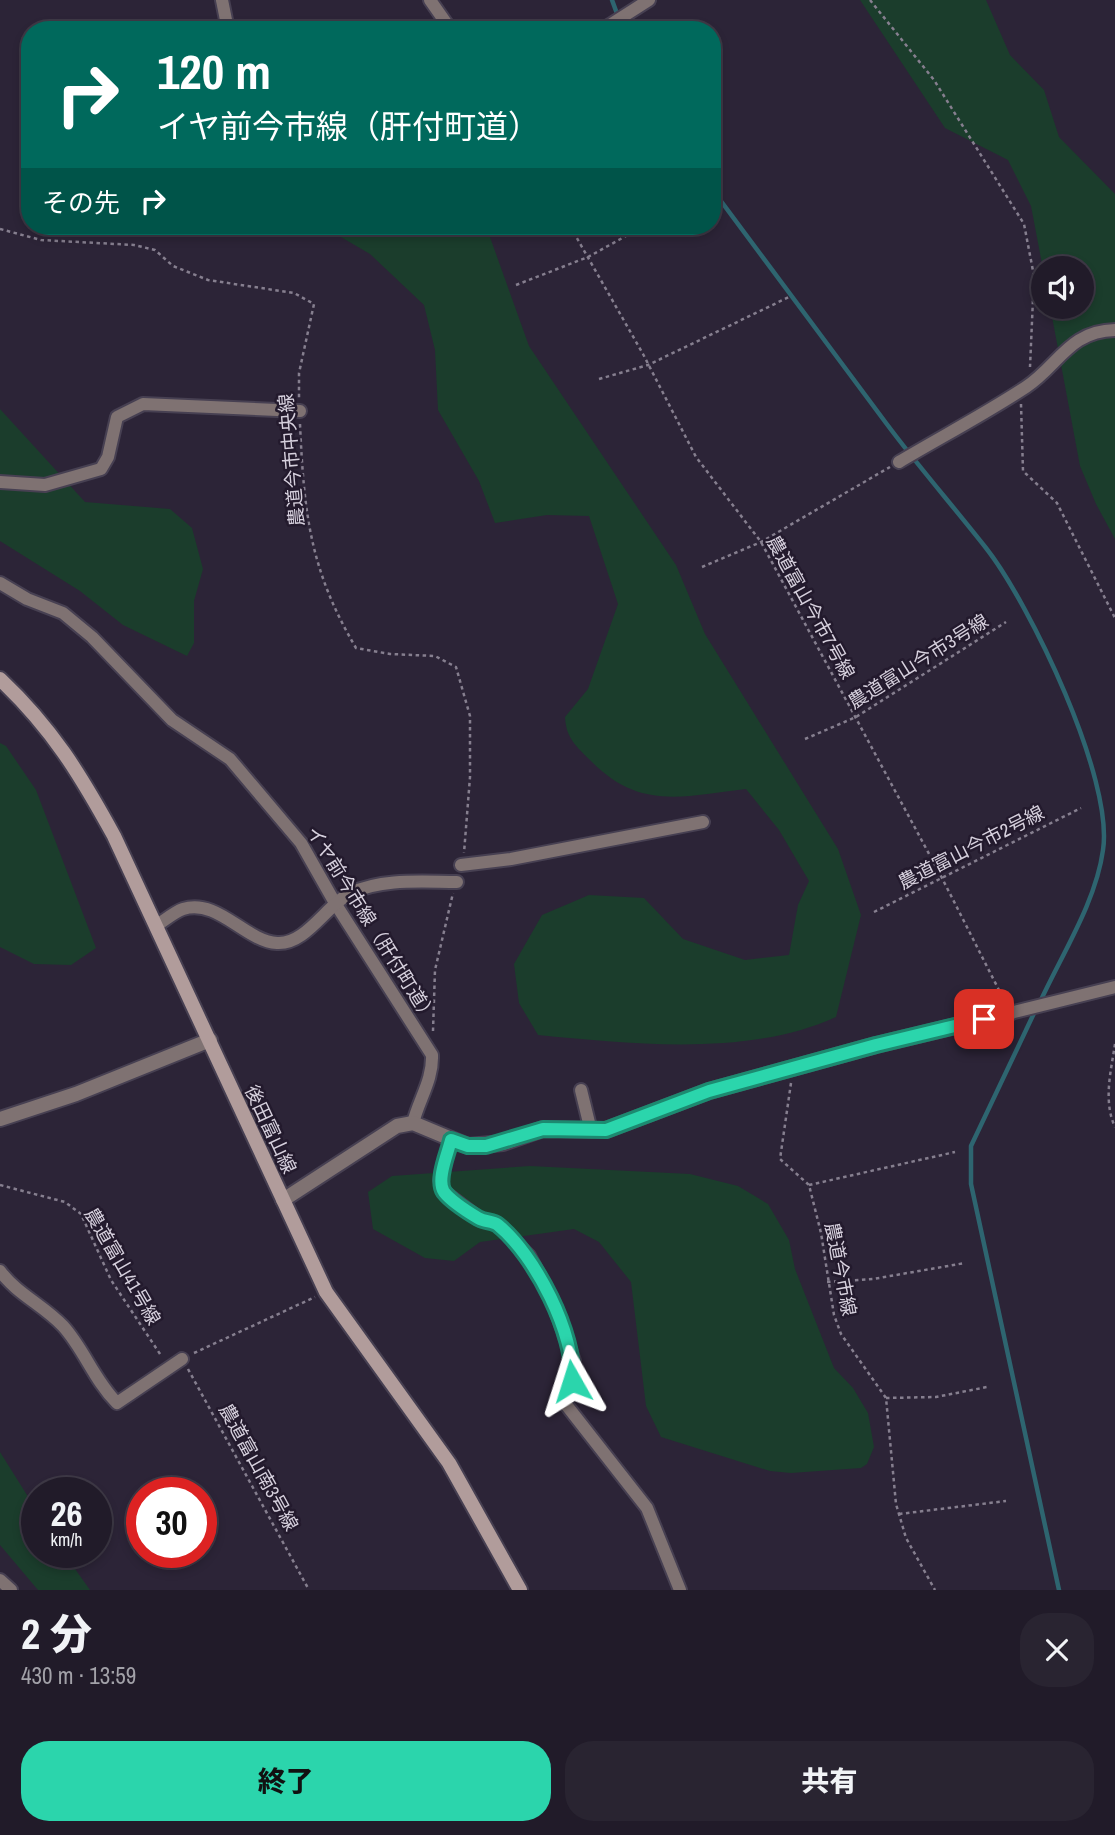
<!DOCTYPE html>
<html lang="ja">
<meta charset="utf-8">
<style>
body{margin:0;font-family:"Archivo Narrow","Noto Sans JP",sans-serif;background:#292431;color:#f1f3f6;height:100vh;display:flex;flex-direction:column;font-size:26px;white-space:nowrap}
*{box-sizing:border-box;margin:0}
p{font-size:23px;color:#a2a1a8}
.icon{flex:none;width:38px;height:38px;fill:none;stroke:currentColor;stroke-width:2;stroke-linecap:round;stroke-linejoin:round}
.map{position:relative;height:1590px;overflow:hidden}
.side{display:flex;flex-direction:column;background:#211b29;flex:1}
.side>*{flex:none}
.top-card{position:absolute;left:21px;top:21px;width:700px;height:214px;border-radius:28px;box-shadow:0 4px 10px #0003,0 0 0 2px #3e3946;background:#00695c;color:#fff;overflow:hidden}
.controls{position:absolute;left:1031px;top:256px;display:grid;gap:14px}
.controls a{display:grid;place-items:center;width:63px;height:63px;border-radius:50%;background:#211b29;box-shadow:0 4px 10px #0003,0 0 0 2px #3e3946;font-size:35px}
.speed{position:absolute;left:21px;top:1477px;display:flex;gap:14px;font-size:35px;font-weight:700;text-align:center}
.speed>*{display:grid;place-content:center;width:91px;height:91px;border-radius:50%;background:#211b29;box-shadow:0 4px 10px #0003,0 0 0 2px #3e3946;line-height:1}
.speed small{font-size:18px;font-weight:400}
.speed .limit{border:10px solid #d22;background:#fff;color:#111}
.pin{position:absolute;display:grid;place-items:center;width:60px;height:60px;color:#fff;margin:-30px;border-radius:14px;box-shadow:0 4px 10px #0006}
.me{position:absolute;width:77px;margin:-38px;rotate:354deg;stroke-linejoin:round;filter:drop-shadow(0 0 5px #0008)}
.turn{display:flex;align-items:center;gap:24px;height:147px;padding:0 21px;font-size:32px}
.turn .icon{width:91px;height:91px;stroke-width:2.5}
.turn b{display:block;font-size:49px;line-height:60px}
.then{display:flex;align-items:center;height:66px;padding:0 21px;background:#0003;gap:14px;font-size:26px}
.round{display:grid;place-items:center;flex:none;width:74px;height:74px;border-radius:28px;background:#292431}
.head{display:flex;align-items:center;justify-content:space-between;height:119px;padding:0 21px}
h1{font-size:42px;font-weight:800;line-height:52px}
.primary-button{display:flex;gap:14px;margin-top:auto;padding:14px 21px}
.primary-button a{flex:1;height:80px;border-radius:28px;background:#2bd5ac;color:#111;font-size:28px;font-weight:800;line-height:80px;text-align:center}
.primary-button a+a{background:#292431;color:#f1f3f6}
.map>svg:first-child{display:block}
</style>
<div class="map">
<svg width="1115" height="1590" viewBox="0 0 1115 1590">
<rect width="100%" height="100%" fill="#2c2437"/>
<g fill="#1b3d2c">
<polygon points="860,0 986,0 1010,55 1044,90 1059,137 1115,194 1115,539 1096,504 1080,466 1050,306 1082,306 1082,268 1043,269 1031,206 1008,160 945,128"/>
<path d="M 322,226 L 486,226 L 529,346 L 676,565 L 705,634 L 838,849 L 861,915 L 836,1017 C 749,1057 632,1044 538,1035 L 519,1003 L 514,964 L 542,915 L 589,895 L 644,898 L 683,939 L 745,960 L 789,955 L 798,905 L 809,881 L 779,830 L 746,789 C 684,796 640,811 591,761 C 576,746 566,738 565,717 L 588,689 L 618,604 L 589,516 L 547,515 L 495,523 L 479,481 L 438,410 L 435,350 L 424,305 L 370,254 Z"/>
<polygon points="0,409 85,502 170,509 192,528 203,569 194,601 194,643 187,656 123,625 80,591 0,541"/>
<polygon points="0,743 6,746 36,790 96,948 71,965 34,964 0,947"/>
<polygon points="530,1166 690,1174 738,1186 768,1204 789,1240 795,1269 834,1368 853,1388 868,1413 874,1447 867,1464 861,1468 791,1473 770,1471 661,1437 646,1406 631,1282 599,1242 574,1229 480,1242 454,1261 425,1258 373,1229 368,1192 392,1176"/>
<polygon points="0,1452 37,1511 37,1552 63,1552 90,1590 38,1590 0,1545"/>
</g>
<g fill="none" stroke-linecap="round" stroke-linejoin="round">
<g stroke="#2e6570" stroke-width="4.5">
<polyline points="612,0 623,30"/>
<path d="M 712,189 C 770,267 828,345 886,423 C 918,466 953,506 986,548 C 1030,604 1114,779 1103,850 C 1096,902 1062,954 1040,1002"/>
<polyline points="1036,1009 971,1146 971,1184 1059,1590"/>
</g>
<defs>
<g id="minor">
<polyline points="222,0 228,30"/>
<polyline points="430,0 451,30"/>
<polyline points="602,30 649,0"/>
<path d="M 899,462 C 941,437 985,414 1026,387 C 1059,365 1069,331 1115,330"/>
<polyline points="0,482 45,485 101,469 108,457 117,417 143,404 300,411"/>
<path d="M 0,583 L 27,599 L 63,613 L 92,637 L 172,720 L 230,759 L 301,843 L 335,903 L 432,1055 C 433,1080 419,1099 413,1123"/>
<polyline points="461,865 511,859 703,822"/>
<path d="M 156,926 C 164,921 174,912 183,909 C 218,898 245,941 277,943 C 306,945 327,904 351,893 C 383,878 423,882 457,882"/>
<polyline points="1010,1013 1115,987"/>
<polyline points="581,1090 591,1131"/>
<polyline points="451,1140 440,1180 444,1192 481,1220 496,1223 529,1256 552,1299 574,1361 572,1381 564,1402 647,1508 680,1590"/>
<path d="M 0,1271 C 17,1294 43,1305 63,1326 C 84,1349 94,1380 117,1403 L 182,1359"/>
<polyline points="0,1580 11,1590"/>
</g>
<g id="tertiary">
<polyline points="0,1119 76,1094 210,1040"/>
<polyline points="283,1200 397,1126 413,1123 468,1146 503,1143 543,1129 606,1130 709,1091 876,1045 1010,1013"/>
</g>
<path id="secondary" d="M 0,679 C 52,728 80,774 114,836 L 326,1292 L 449,1463 L 520,1590"/>
</defs>
<use href="#minor" stroke="#474052" stroke-width="16"/>
<use href="#tertiary" stroke="#474052" stroke-width="18"/>
<use href="#secondary" stroke="#474052" stroke-width="18"/>
<g stroke="#867f8f" stroke-width="2.5" stroke-dasharray="3.5 3.5" stroke-linecap="butt">
<polyline points="870,0 934,80 1024,224 1034,276 1030,367"/>
<polyline points="570,226 643,354 696,457 761,542 942,878 1004,1000"/>
<polyline points="0,229 41,240 134,245 155,250 173,266 208,280 294,293 314,304 299,373 299,400"/>
<polyline points="516,285 588,257 644,226"/>
<polyline points="599,379 648,365 789,297"/>
<polyline points="1021,404 1023,471 1057,503 1115,618"/>
<path d="M 300,424 C 304,514 310,570 356,648 L 390,654 L 435,656 L 456,667 L 470,716 L 470,777 L 464,853"/>
<polyline points="702,567 761,542 890,467"/>
<polyline points="805,739 856,717 1006,622"/>
<polyline points="874,912 1081,808"/>
<polyline points="433,1031 435,970 453,893"/>
<path d="M 1115,1044 C 1111,1071 1103,1101 1115,1127"/>
<polyline points="791,1083 780,1159 809,1185 821,1233 834,1315 841,1334 886,1398 896,1504 906,1538 935,1590"/>
<polyline points="0,1185 65,1202 81,1214 111,1280 162,1357"/>
<polyline points="809,1185 955,1152"/>
<polyline points="827,1282 873,1279 965,1263"/>
<polyline points="194,1353 315,1297"/>
<polyline points="188,1369 309,1590"/>
<polyline points="886,1398 936,1397 987,1387"/>
<polyline points="899,1514 1006,1501"/>
</g>
<use href="#minor" stroke="#7f7272" stroke-width="12"/>
<use href="#tertiary" stroke="#7f7272" stroke-width="14"/>
<use href="#secondary" stroke="#b19c9b" stroke-width="14"/>
</g>
<g fill="none" stroke-linecap="round" stroke-linejoin="round">
<defs>
<path id="route" d="M 572,1381 C 576,1335 535,1255 498,1225 C 493,1221 485,1222 478,1218 C 468,1212 451,1201 444,1192 C 436,1180 448,1153 451,1140 L 468,1146 L 486,1146 L 543,1129 L 606,1130 L 709,1091 L 876,1045 L 984,1019"/>
</defs>
<use href="#route" stroke="#1c8a70" stroke-width="18"/>
<use href="#route" stroke="#2bd5ac" stroke-width="12"/>
</g>
<g text-anchor="middle" dominant-baseline="central" stroke-width="5" stroke-linejoin="round" paint-order="stroke">
<g font-size="19" fill="#d6d0dd" stroke="#231a2d">
<text transform="translate(291 460) rotate(-95)">農道今市中央線</text>
<text transform="translate(811 607) rotate(61)">農道富山今市7号線</text>
<text transform="translate(918 661) rotate(-32)">農道富山今市3号線</text>
<text transform="translate(971 847) rotate(-27)">農道富山今市2号線</text>
<text transform="translate(372 924) rotate(58)">イヤ前今市線（肝付町道）</text>
<text transform="translate(271 1129) rotate(65)">後田富山線</text>
<text transform="translate(123 1266) rotate(60)">農道富山41号線</text>
<text transform="translate(841 1269) rotate(79)">農道今市線</text>
<text transform="translate(259 1467) rotate(61)">農道富山南3号線</text>
</g>
</g>
</svg>
<div class="controls">
<a><svg class="icon" aria-label="sound" viewBox="0 0 24 24"><path d="M4 9h4l5-4v14l-5-4H4zM17 9q2 3 0 6"/></svg></a>
</div>
<div class="speed"><div>26<small>km/h</small></div><div class="limit">30</div></div>
<div class="pin" style="left:984px;top:1019px;background:#d93025"><svg class="icon" aria-label="arrive" viewBox="0 0 24 24"><path d="M6 21V4h12l-3 4 3 4H6"/></svg></div>
<svg class="me" style="left:572px;top:1381px" viewBox="-20 -20 40 40"><path d="M0-17L14 15 0 8-14 15z" fill="#2bd5ac" stroke="#fff" stroke-width="4"/></svg>
<div class="top-card">
<div class="turn"><svg class="icon" aria-label="right" viewBox="0 0 24 24"><path d="M7 20v-9h11M14 6l5 5-5 5"/></svg><div><b>120 m</b>イヤ前今市線（肝付町道）</div></div>
<div class="then">その先<svg class="icon" aria-label="right" viewBox="0 0 24 24"><path d="M7 20v-9h11M14 6l5 5-5 5"/></svg></div>
</div>
</div>
<section class="side">
<div class="head"><div><h1>2 分</h1><p>430 m · 13:59</p></div><a class="round"><svg class="icon" aria-label="close" viewBox="0 0 24 24"><path d="M6 6l12 12M18 6L6 18"/></svg></a></div>
<div class="primary-button"><a>終了</a><a>共有</a></div>
</section>
